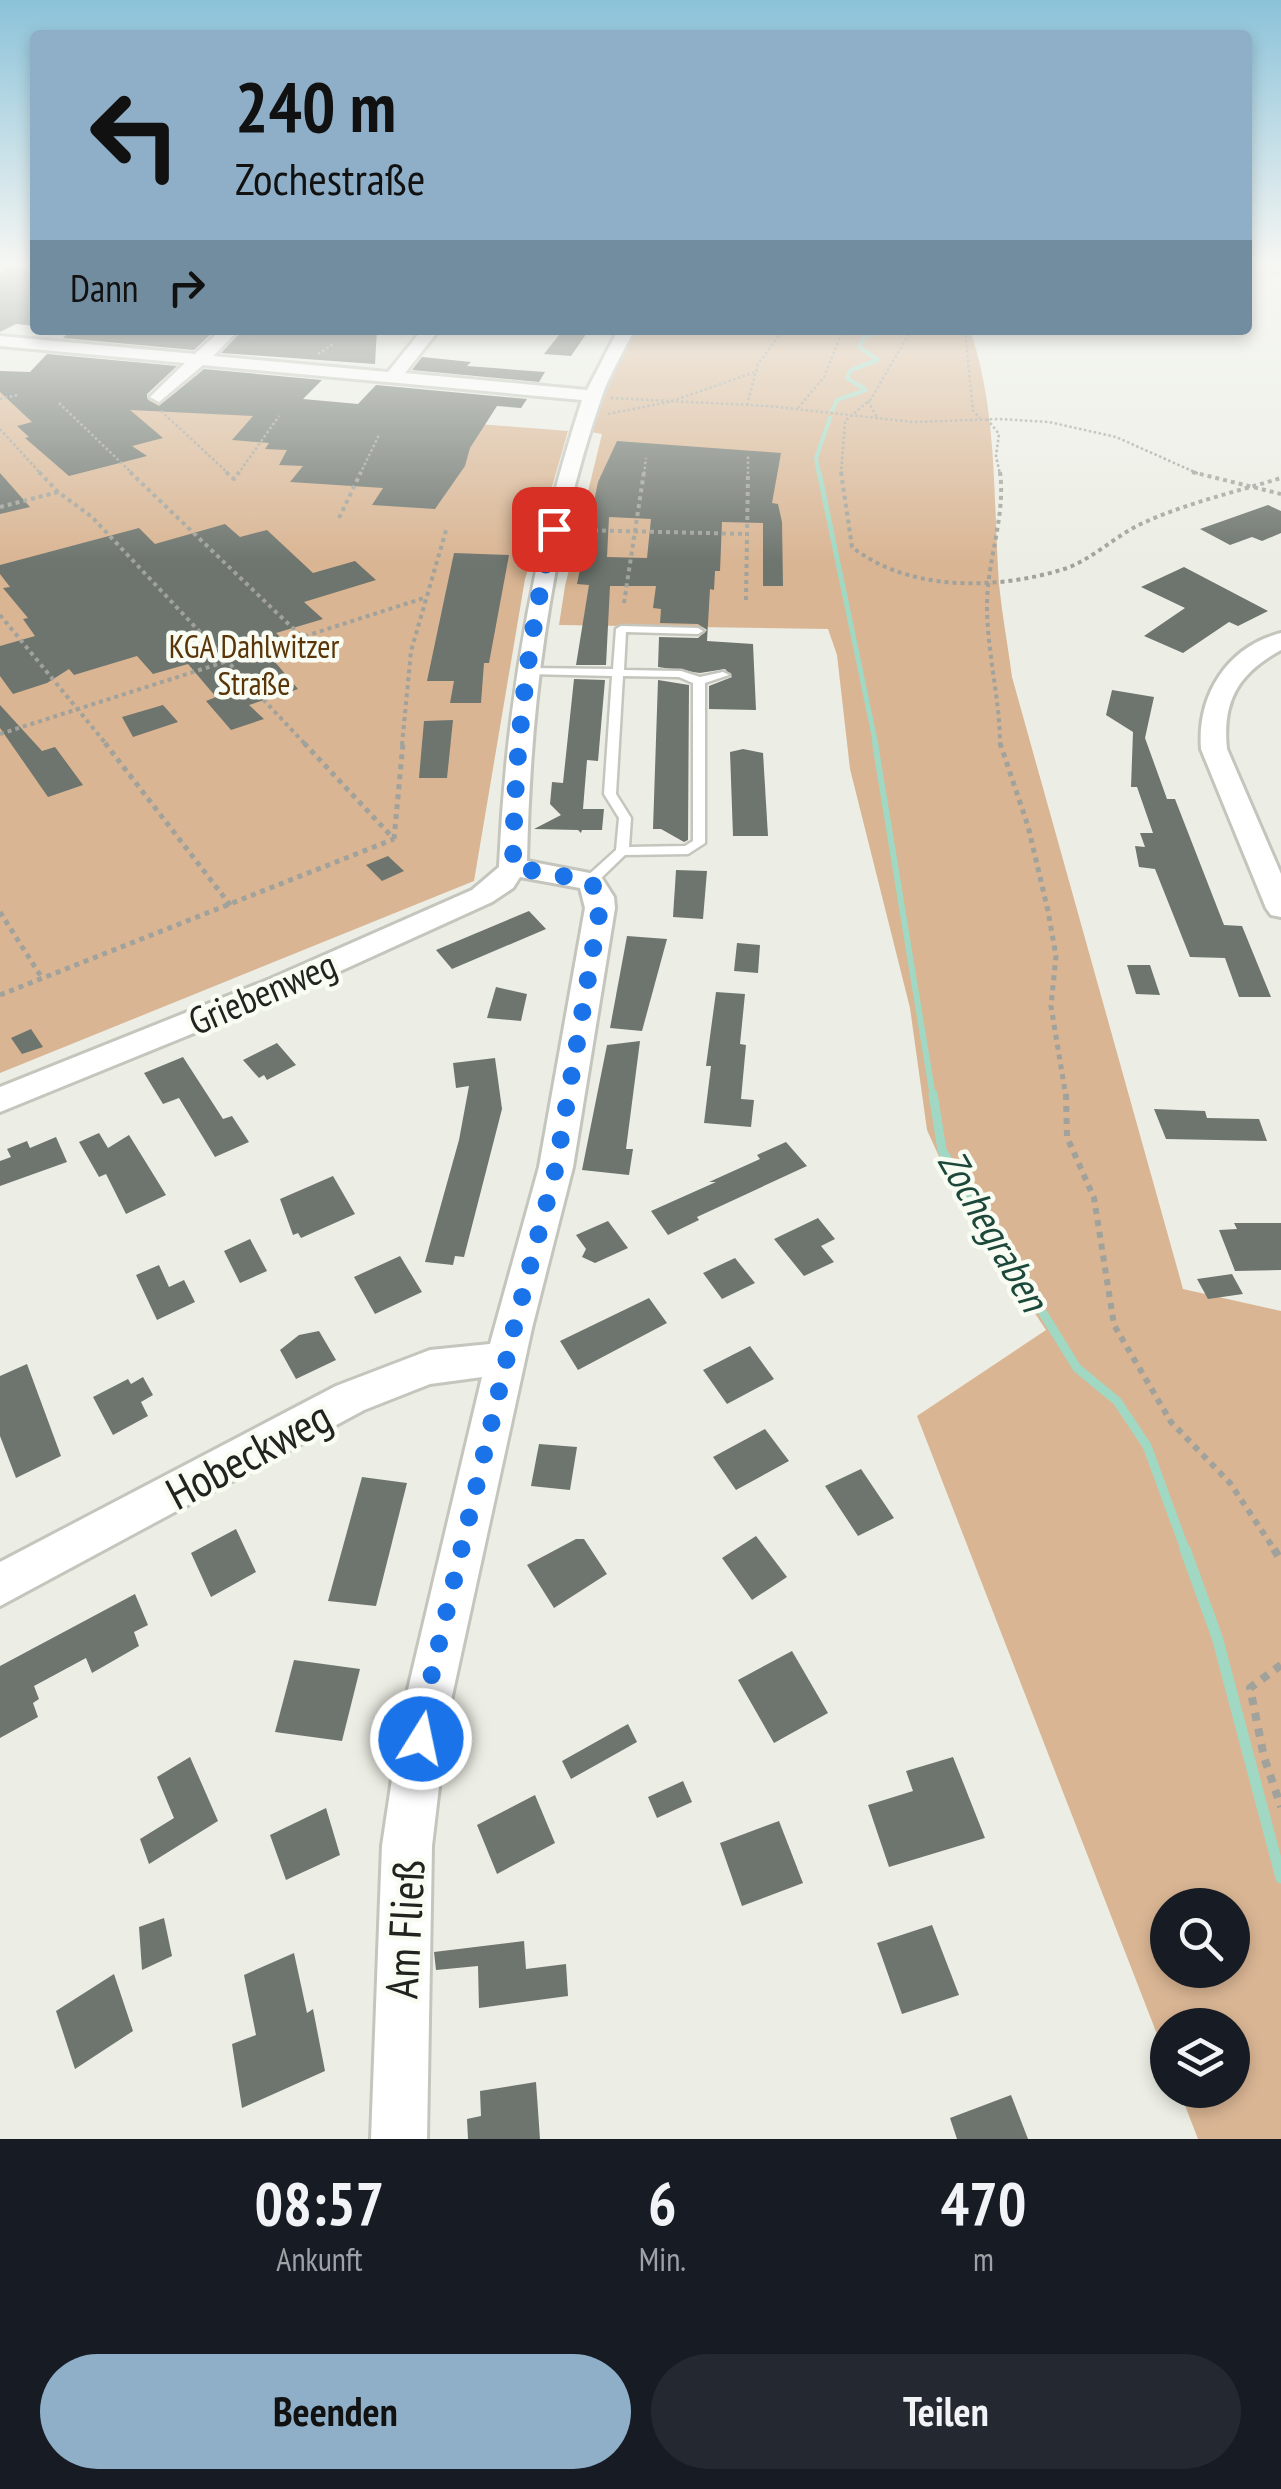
<!DOCTYPE html>
<html lang="de">
<meta charset="utf-8">
<style>
body{margin:0;font-family:"PT Sans Narrow",sans-serif;background:#242831;color:#f1f3f6;height:100vh;display:flex;flex-direction:column;font-size:38px;white-space:nowrap}
*{box-sizing:border-box;margin:0}
p{font-size:32px;color:#9ea1a6}
.icon{flex:none;width:55px;height:55px;fill:none;stroke:currentColor;stroke-width:2;stroke-linecap:round;stroke-linejoin:round}
.map{position:relative;height:2139px;overflow:hidden}
.side{display:flex;flex-direction:column;background:#171b24;flex:1}
.side>*{flex:none}
.banner{position:absolute;left:30px;top:30px;width:1222px;height:305px;border-radius:10px;box-shadow:0 5px 15px #0003;background:#8fafc8;color:#111;overflow:hidden}
.controls{position:absolute;left:1150px;top:1888px;display:grid;gap:20px}
.controls a{display:grid;place-items:center;width:100px;height:100px;border-radius:50%;background:#171b24;box-shadow:0 5px 15px #0003;font-size:50px}
.pin{position:absolute;display:grid;place-items:center;width:85px;height:85px;color:#fff;margin:-42px;border-radius:20px;box-shadow:0 5px 15px #0006}
.me{position:absolute;width:110px;margin:-55px;rotate:10deg;stroke-linejoin:round;filter:drop-shadow(0 0 8px #0008)}
.turn{display:flex;align-items:center;gap:35px;height:210px;padding:0 40px;font-size:45px}
.turn .icon{width:130px;height:130px;stroke-width:2.5}
.turn b{display:block;font-size:70px;line-height:85px}
.then{display:flex;align-items:center;height:95px;padding:0 40px;background:#0003;gap:20px;font-size:38px}
.eta{display:flex;justify-content:space-evenly;align-items:center;height:170px;text-align:center}
.eta b{font-size:60px;font-weight:800;line-height:70px}
.button{display:flex;gap:20px;margin-top:auto;padding:20px 40px}
.button a{flex:1;height:115px;border-radius:60px;background:#8fafc8;color:#111;font-size:40px;font-weight:800;line-height:115px;text-align:center}
.button a+a{background:#242831;color:#f1f3f6}
.map>svg:first-child{display:block}
</style>
<div class="map">
<svg width="1281" height="2139" viewBox="0 0 1281 2139">
<rect width="100%" height="100%" fill="#eceee5"/>
<g fill="#d9b593" fill-rule="evenodd">
<path d="M 633,330 L 970,330 C 998,412 993,499 999,584 C 1002,615 1008,646 1012,677 L 1183,1289 L 1281,1311 L 1281,2139 L 1198,2139 L 1179,2090 L 1232,2090 L 1232,2025 L 1168,2025 L 1167,2060 L 917,1416 L 1046,1330 L 956,1194 L 927,1130 L 910,1008 L 850,769 L 837,655 L 828,629 L 559,625 L 565,586 L 602,434 L 591,432 L 599,398 ZM 1168,1905 L 1232,1905 L 1232,1970 L 1168,1970 Z"/>
<polygon points="0,381 189,401 568,431 542,522 528,522 524,533 539,534 525,579 474,881 0,1073"/>
</g>
<g fill="none" stroke-linecap="round" stroke-linejoin="round">
<g stroke="#a1d8c3" stroke-width="4">
<polyline points="832,411 837,400 866,390 847,378 851,370 878,360 859,347 864,337 885,330"/>
<polyline points="819,474 816,458 830,418"/>
</g>
<polyline stroke="#a1d8c3" stroke-width="5" points="819,472 876,745"/>
<polyline stroke="#a1d8c3" stroke-width="6" points="875,743 933,1097"/>
<polyline stroke="#a1d8c3" stroke-width="9" points="933,1094 942,1150 1077,1368 1117,1401 1147,1446 1186,1552"/>
<polyline stroke="#a1d8c3" stroke-width="11" points="1185,1549 1217,1637 1281,1878"/>
</g>
<g fill="#6e756e" fill-rule="evenodd">
<polygon points="8,266 35,267 35,326 16,324 0,332 0,273"/>
<polygon points="71,330 184,331 215,330 194,350 63,338"/>
<polygon points="243,330 377,330 375,364 221,353"/>
<polygon points="563,330 589,330 571,356 544,354"/>
<polygon points="47,354 177,366 147,394 148,400 159,406 204,369 322,380 303,399 358,404 376,385 527,399 521,408 497,406 470,448 465,466 435,509 372,505 383,488 290,482 303,466 279,465 287,450 265,449 269,443 232,440 253,416 130,410 163,438 132,446 147,456 69,476 25,438 29,437 17,426 32,422 0,392 0,371 30,372"/>
<polygon points="422,357 471,362 467,366 545,372 539,382 412,370"/>
<path d="M 617,441 L 781,453 L 772,503 L 778,504 L 782,522 L 783,586 L 763,586 L 763,523 L 722,522 L 720,571 L 715,571 L 714,590 L 710,589 L 707,641 L 753,644 L 756,710 L 709,709 L 709,686 L 732,677 L 725,669 L 700,673 L 658,667 L 659,637 L 698,638 L 707,630 L 698,624 L 660,623 L 661,609 L 653,608 L 656,586 L 610,586 L 606,665 L 576,665 L 589,585 L 577,584 L 598,482 ZM 609,517 L 651,519 L 647,558 L 607,557 Z"/>
<polygon points="0,473 30,507 0,514"/>
<polygon points="1268,505 1281,511 1281,533 1262,541 1252,537 1230,545 1200,529"/>
<polygon points="225,524 240,537 267,530 313,573 355,561 376,580 304,602 323,619 276,633 299,654 275,662 298,689 249,705 264,719 231,730 206,701 216,697 188,664 153,674 137,656 74,675 69,669 47,683 13,694 0,676 0,646 35,636 23,619 28,618 3,588 10,587 0,574 0,565 139,528 155,544"/>
<polygon points="454,553 509,555 489,663 484,663 481,703 450,703 454,681 427,681"/>
<polygon points="1184,567 1268,611 1238,626 1229,622 1183,653 1144,636 1185,608 1141,587"/>
<polygon points="574,679 605,680 598,761 587,760 583,809 604,809 602,830 582,830 581,833 578,830 534,829 561,815 550,804 552,782 563,783"/>
<polygon points="658,680 689,685 688,840 684,842 661,829 653,829"/>
<polygon points="1112,690 1154,697 1145,738 1167,799 1175,799 1224,925 1242,926 1271,997 1239,997 1225,958 1190,957 1155,869 1139,867 1135,846 1145,847 1140,833 1153,833 1137,787 1131,787 1133,732 1106,715"/>
<polygon points="0,705 42,751 55,747 83,785 48,797 0,728"/>
<polygon points="163,705 178,722 133,737 122,717"/>
<polygon points="453,720 447,778 419,778 424,721"/>
<polygon points="743,749 763,753 768,836 733,836 730,752"/>
<polygon points="388,856 404,871 382,881 366,865"/>
<polygon points="676,870 707,871 703,919 673,917"/>
<polygon points="529,911 546,929 452,969 436,950"/>
<polygon points="627,936 667,939 642,1031 610,1028"/>
<polygon points="737,943 760,945 758,973 734,971"/>
<polygon points="1127,965 1150,965 1160,995 1136,994"/>
<polygon points="496,987 527,994 521,1021 487,1018"/>
<polygon points="716,992 745,994 740,1044 746,1045 741,1099 754,1100 751,1127 704,1123 711,1066 706,1066"/>
<polygon points="31,1029 43,1047 22,1054 11,1038"/>
<polygon points="640,1041 626,1149 633,1149 629,1175 582,1170 607,1045"/>
<polygon points="277,1043 296,1065 267,1080 264,1075 259,1078 243,1060"/>
<polygon points="183,1057 223,1119 232,1116 249,1142 215,1157 179,1098 163,1104 144,1073"/>
<polygon points="495,1058 502,1109 464,1257 455,1256 453,1265 425,1262 459,1140 469,1086 456,1088 453,1063"/>
<polygon points="1154,1109 1205,1111 1207,1118 1259,1119 1267,1141 1166,1139"/>
<polygon points="99,1133 108,1148 129,1135 166,1195 126,1214 106,1174 99,1177 79,1142"/>
<polygon points="56,1137 67,1162 0,1186 0,1161 11,1157 7,1149 27,1141 30,1148"/>
<polygon points="786,1142 807,1166 697,1217 699,1220 668,1235 651,1211 716,1182 709,1182 760,1159 757,1155"/>
<polygon points="333,1176 355,1214 301,1238 298,1233 293,1235 280,1199"/>
<polygon points="818,1218 835,1239 821,1246 834,1262 804,1276 774,1239"/>
<polygon points="608,1221 628,1248 595,1263 582,1257 586,1249 576,1235"/>
<polygon points="1234,1223 1281,1223 1281,1270 1235,1271 1219,1230 1237,1229"/>
<polygon points="250,1239 267,1271 240,1283 224,1251"/>
<polygon points="400,1256 422,1292 375,1314 354,1277"/>
<polygon points="735,1258 755,1283 722,1299 703,1273"/>
<polygon points="159,1265 169,1287 184,1280 195,1302 157,1320 136,1275"/>
<polygon points="1232,1274 1243,1294 1208,1299 1197,1279"/>
<polygon points="649,1298 667,1323 578,1370 560,1341"/>
<polygon points="319,1331 336,1360 296,1379 280,1350 299,1335"/>
<polygon points="750,1346 774,1379 727,1404 703,1370"/>
<polygon points="27,1364 61,1456 16,1478 0,1436 0,1376"/>
<polygon points="143,1377 153,1395 141,1402 148,1416 113,1435 93,1397 128,1379 131,1384"/>
<polygon points="765,1429 789,1461 736,1490 713,1457"/>
<polygon points="539,1444 577,1447 570,1490 531,1486"/>
<polygon points="861,1469 894,1518 858,1536 825,1486"/>
<polygon points="362,1477 407,1483 376,1606 328,1601"/>
<polygon points="236,1529 256,1572 211,1597 191,1553"/>
<polygon points="756,1536 787,1577 752,1600 722,1558"/>
<polygon points="576,1539 584,1539 607,1574 554,1608 527,1565"/>
<polygon points="135,1594 148,1625 134,1632 139,1646 92,1673 86,1658 34,1686 39,1699 33,1703 38,1717 0,1738 0,1666"/>
<polygon points="792,1651 828,1713 774,1743 738,1680"/>
<polygon points="294,1660 360,1669 342,1741 275,1732"/>
<polygon points="628,1724 637,1742 571,1779 562,1761"/>
<polygon points="190,1757 218,1821 149,1864 140,1839 174,1818 157,1777"/>
<polygon points="953,1757 985,1838 889,1867 868,1805 913,1791 906,1771"/>
<polygon points="683,1781 692,1802 657,1818 648,1797"/>
<polygon points="535,1795 555,1843 497,1874 477,1825"/>
<polygon points="326,1808 340,1855 286,1880 270,1835"/>
<polygon points="779,1821 803,1883 742,1906 720,1843"/>
<polygon points="164,1918 172,1956 142,1970 139,1927"/>
<polygon points="932,1925 959,1995 902,2014 877,1943"/>
<polygon points="524,1941 526,1969 566,1964 568,1996 479,2008 478,1966 436,1970 434,1952"/>
<polygon points="294,1953 307,2013 313,2009 325,2071 242,2108 232,2044 256,2035 244,1975"/>
<polygon points="114,1974 133,2031 75,2069 56,2011"/>
<polygon points="536,2082 540,2139 468,2139 467,2119 481,2116 480,2091"/>
<polygon points="1011,2095 1028,2139 957,2139 950,2118"/>
</g>
<g fill="none" stroke-linecap="round" stroke-linejoin="round">
<defs>
<path id="service" d="M 621,626 L 698,628 L 703,631 L 698,634 L 626,632 L 624,670 L 681,671 L 700,677 L 723,672 L 729,675 L 705,683 L 705,843 L 688,854 L 625,855 L 595,884 L 585,884 L 583,881 L 585,878 L 616,850 L 619,818 L 604,794 L 612,676 L 529,674 L 523,671 L 529,668 L 613,669 L 616,629 ZM 623,676 L 679,677 L 693,683 L 693,841 L 685,846 L 629,847 L 631,818 L 616,794 Z"/>
<g id="minor">
<path d="M 221,330 L 239,330 L 213,356 L 388,372 L 422,330 L 439,330 L 405,373 L 587,390 L 618,330 L 634,330 C 623,353 609,375 601,399 C 550,547 530,705 527,861 L 600,875 L 614,897 L 615,908 L 573,1167 L 532,1328 L 447,1719 L 432,1846 L 427,2139 L 371,2139 L 382,1846 L 401,1719 L 482,1377 L 430,1384 L 364,1410 L 0,1606 L 0,1562 L 336,1386 L 430,1350 L 490,1344 L 539,1167 L 585,908 L 580,888 L 520,877 L 513,888 L 492,902 L 292,993 L 0,1112 L 0,1087 L 270,979 L 472,890 L 499,867 C 506,706 532,553 582,400 L 203,365 L 159,402 L 150,397 L 185,363 L 0,346 L 0,336 L 195,354 Z"/>
<path d="M 1281,633 L 1281,650 C 1239,673 1222,700 1227,749 L 1281,874 L 1281,917 L 1271,915 L 1266,908 L 1201,749 C 1197,696 1226,647 1281,633 Z"/>
</g>
</defs>
<use href="#service" stroke="#c4c6bd" stroke-width="5"/>
<use href="#minor" stroke="#c4c6bd" stroke-width="6"/>
<g stroke="#a0a29b" stroke-width="2.5" stroke-dasharray="2.5 2.5" stroke-linecap="butt">
<polyline points="1248,267 1281,274"/>
<polyline points="815,330 842,332"/>
<polyline points="965,330 973,411 980,418"/>
<polyline points="318,354 333,344"/>
<polyline points="611,398 768,406 913,422 1000,419 1049,422 1116,437 1199,474"/>
<polyline points="0,399 18,395"/>
<polyline points="868,401 878,419"/>
<polyline points="59,403 133,474"/>
<polyline points="747,405 758,364 783,330"/>
<polyline points="798,408 824,377 843,330"/>
<polyline points="161,411 229,474"/>
<polyline points="608,414 669,402 758,371"/>
<polyline points="987,419 999,434 996,456 1000,474"/>
<polyline points="0,429 41,474"/>
<polyline points="238,474 279,416"/>
<polyline points="360,474 379,435"/>
<polyline points="644,474 646,458"/>
<polyline points="748,474 748,456"/>
<polyline points="841,474 845,421 871,399 911,330"/>
</g>
<g stroke="#a0a29b" stroke-width="4" stroke-dasharray="4 4" stroke-linecap="butt">
<polyline points="39,472 58,492 92,517 306,745"/>
<polyline points="130,472 301,636"/>
<polyline points="226,472 234,479 239,472"/>
<path d="M 841,472 L 852,547 C 909,592 997,590 1064,569 C 1092,560 1116,535 1143,523 C 1187,503 1235,492 1281,478"/>
<path d="M 1000,472 C 1006,515 987,561 987,605 C 987,653 1000,698 1000,745"/>
<polyline points="1192,472 1281,494"/>
<polyline points="0,507 58,492"/>
<polyline points="339,518 361,472"/>
<polyline points="578,530 748,534"/>
<polyline points="746,600 748,472"/>
<polyline points="624,603 644,472"/>
<polyline points="0,615 107,745"/>
<polyline points="0,734 424,598"/>
<polyline points="402,745 411,651 447,527"/>
</g>
<g stroke="#a0a29b" stroke-width="5" stroke-dasharray="5 5" stroke-linecap="butt">
<polyline points="105,743 231,906"/>
<polyline points="304,743 394,839"/>
<polyline points="1000,743 1028,826 1048,911 1056,956 1051,1006 1066,1097"/>
<polyline points="394,839 403,743"/>
<polyline points="0,912 42,978"/>
<polyline points="0,995 394,839"/>
</g>
<polyline stroke="#a0a29b" stroke-width="6" stroke-dasharray="6 6" stroke-linecap="butt" points="1066,1094 1067,1137 1094,1198 1114,1325 1171,1422 1230,1483 1276,1552"/>
<g stroke="#a0a29b" stroke-width="8" stroke-dasharray="8 8" stroke-linecap="butt">
<polyline points="1274,1549 1281,1561"/>
<polyline points="1281,1665 1250,1688 1264,1757 1281,1807"/>
</g>
<use href="#service" fill="#fff" fill-rule="evenodd"/>
<use href="#minor" fill="#fff" fill-rule="evenodd"/>
</g>
<linearGradient id="sky" x2="0" y2="1"><stop stop-color="#8bc2d9"/><stop offset="0.47" stop-color="#f6f7f3"/><stop offset="1" stop-color="#f6f7f3" stop-opacity="0"/></linearGradient>
<rect width="1281" height="563" fill="url(#sky)"/>
<g fill="none" stroke-linecap="round" stroke-linejoin="round">
<path stroke="#1a73e8" stroke-width="18" stroke-dasharray="0 32.4" d="M 421,1739 L 432,1673 L 514,1328 L 556,1167 L 600,908 L 600,897 L 590,881 L 513,867 C 514,755 527,638 554,529"/>
</g>
<g text-anchor="middle" dominant-baseline="central" stroke-width="9" stroke-linejoin="round" paint-order="stroke">
<g font-size="32" fill="#593509" stroke="#f9fcf2">
<text x="254" y="646">KGA Dahlwitzer<tspan x="254" dy="37">Straße</tspan></text>
</g>
<g font-size="38" fill="#222320" stroke="#f9fcf2">
<text transform="translate(262 992) rotate(-23)">Griebenweg</text>
</g>
<g font-size="40" font-style="italic" fill="#1b483a" stroke="#f9fcf2">
<text transform="translate(994 1230) rotate(60)">Zochegraben</text>
</g>
<g font-size="45" fill="#222320" stroke="#f9fcf2">
<text transform="translate(248 1454) rotate(-28)">Hobeckweg</text>
<text transform="translate(404 1929) rotate(-87)">Am Fließ</text>
</g>
</g>
</svg>
<div class="controls">
<a><svg class="icon" aria-label="search" viewBox="0 0 24 24"><circle cx="10" cy="10" r="6"/><path d="M15 15l6 6"/></svg></a>
<a><svg class="icon" aria-label="layers" viewBox="0 0 24 24"><path d="M12 4l9 5-9 5-9-5zM3 14l9 5 9-5"/></svg></a>
</div>
<div class="pin" style="left:554px;top:529px;background:#d93025"><svg class="icon" aria-label="arrive" viewBox="0 0 24 24"><path d="M6 21V4h12l-3 4 3 4H6"/></svg></div>
<svg class="me" style="left:421px;top:1739px" viewBox="-20 -20 40 40"><circle r="17" fill="#1a73e8" stroke="#fff" stroke-width="3"/><path d="M0-11L8 9 0 5-8 9z" fill="#fff"/></svg>
<div class="banner">
<div class="turn"><svg class="icon" aria-label="left" viewBox="0 0 24 24"><path d="M17 20v-9H6M10 6l-5 5 5 5"/></svg><div><b>240 m</b>Zochestraße</div></div>
<div class="then">Dann<svg class="icon" aria-label="right" viewBox="0 0 24 24"><path d="M7 20v-9h11M14 6l5 5-5 5"/></svg></div>
</div>
</div>
<section class="side">
<div class="eta">
<div><b>08:57</b><p>Ankunft</p></div>
<div><b>6</b><p>Min.</p></div>
<div><b>470</b><p>m</p></div>
</div>
<div class="button"><a>Beenden</a><a>Teilen</a></div>
</section>
